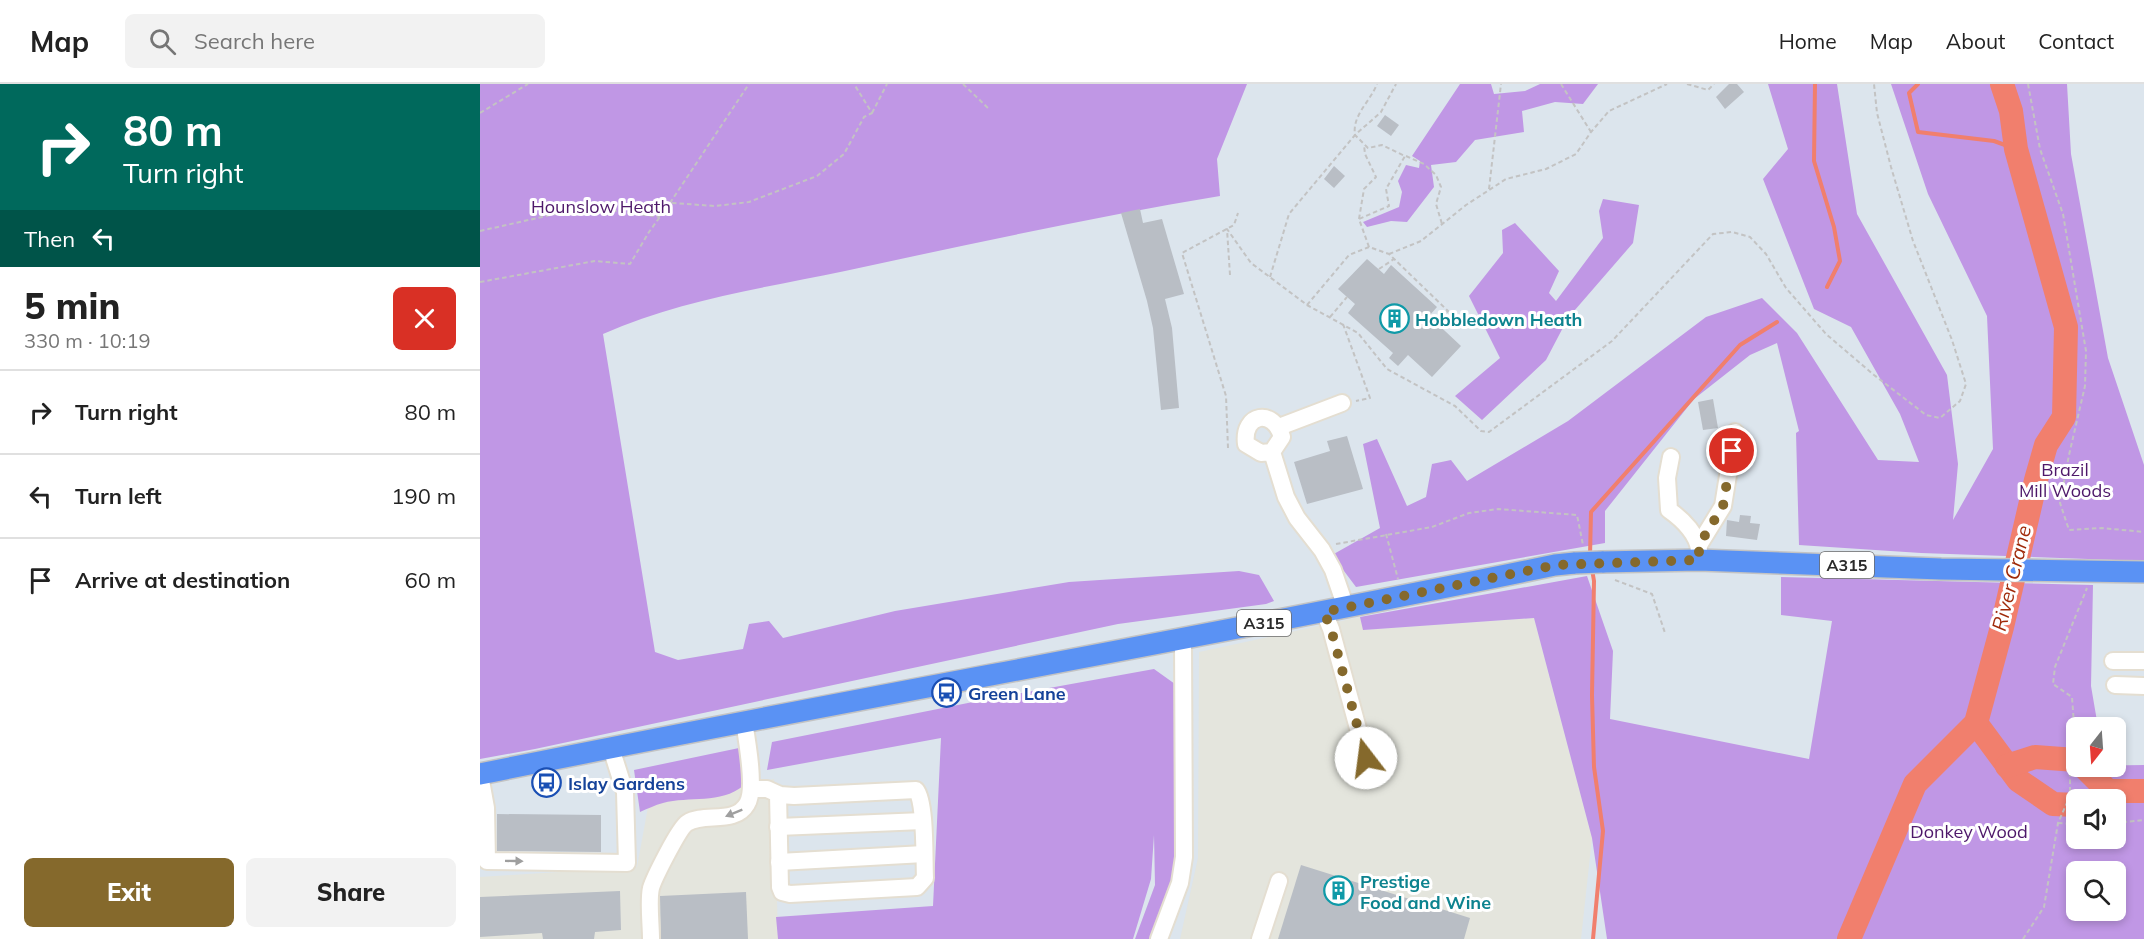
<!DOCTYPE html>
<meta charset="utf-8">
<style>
body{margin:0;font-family:Mulish,sans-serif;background:#f2f2f2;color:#222;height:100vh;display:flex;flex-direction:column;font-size:22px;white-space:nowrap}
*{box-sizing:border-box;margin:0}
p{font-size:20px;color:#767676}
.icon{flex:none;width:33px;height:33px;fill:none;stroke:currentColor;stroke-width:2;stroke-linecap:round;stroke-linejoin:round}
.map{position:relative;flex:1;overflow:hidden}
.panel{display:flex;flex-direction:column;background:#fff;width:480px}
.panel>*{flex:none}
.guide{background:#00695c;color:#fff;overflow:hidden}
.needle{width:39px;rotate:197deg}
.fabs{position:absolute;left:1586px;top:633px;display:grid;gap:12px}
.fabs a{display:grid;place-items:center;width:60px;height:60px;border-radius:9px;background:#fff;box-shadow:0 3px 9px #0003;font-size:30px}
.pin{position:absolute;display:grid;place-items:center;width:51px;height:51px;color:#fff;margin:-26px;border:3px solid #fff;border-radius:50%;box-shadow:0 2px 6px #0007}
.me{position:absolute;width:66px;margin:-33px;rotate:345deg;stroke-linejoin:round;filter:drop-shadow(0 0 4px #0008)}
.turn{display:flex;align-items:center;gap:21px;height:126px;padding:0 24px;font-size:27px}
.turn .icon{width:78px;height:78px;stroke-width:2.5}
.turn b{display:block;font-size:42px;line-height:51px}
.then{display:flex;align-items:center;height:57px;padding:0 24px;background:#0003;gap:12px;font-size:22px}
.round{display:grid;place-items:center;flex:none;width:63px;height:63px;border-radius:9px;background:#f2f2f2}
.overview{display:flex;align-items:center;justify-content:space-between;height:102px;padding:0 24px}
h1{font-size:36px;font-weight:800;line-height:45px}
.cta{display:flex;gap:12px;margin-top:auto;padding:12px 24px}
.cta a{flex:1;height:69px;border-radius:9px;background:#85692c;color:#fff;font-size:24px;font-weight:800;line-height:69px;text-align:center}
.cta a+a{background:#f2f2f2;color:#222}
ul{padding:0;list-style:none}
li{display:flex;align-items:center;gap:18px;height:84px;padding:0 24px;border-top:2px solid #e0e0e0}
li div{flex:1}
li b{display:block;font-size:22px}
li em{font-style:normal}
header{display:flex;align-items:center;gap:36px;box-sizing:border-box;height:84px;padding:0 30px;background:#fff;border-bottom:2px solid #e0e0e0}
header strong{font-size:28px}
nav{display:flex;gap:33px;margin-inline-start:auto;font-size:21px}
.search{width:420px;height:54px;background:#f2f2f2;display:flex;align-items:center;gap:15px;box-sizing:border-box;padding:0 21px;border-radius:9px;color:#767676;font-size:22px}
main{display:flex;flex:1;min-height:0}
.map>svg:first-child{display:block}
</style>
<header>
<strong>Map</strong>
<div class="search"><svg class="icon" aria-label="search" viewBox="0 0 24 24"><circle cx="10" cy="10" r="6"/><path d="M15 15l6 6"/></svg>Search here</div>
<nav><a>Home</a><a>Map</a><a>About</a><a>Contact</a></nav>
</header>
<main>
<section class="panel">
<div class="guide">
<div class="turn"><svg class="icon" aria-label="right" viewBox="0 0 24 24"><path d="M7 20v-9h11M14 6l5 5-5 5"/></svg><div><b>80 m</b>Turn right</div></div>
<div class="then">Then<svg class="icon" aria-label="left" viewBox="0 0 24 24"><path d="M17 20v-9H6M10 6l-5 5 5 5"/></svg></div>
</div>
<div class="overview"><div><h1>5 min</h1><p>330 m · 10:19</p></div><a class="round" style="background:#d93025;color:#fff"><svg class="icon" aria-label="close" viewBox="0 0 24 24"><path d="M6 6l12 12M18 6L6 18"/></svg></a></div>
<ul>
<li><svg class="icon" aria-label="right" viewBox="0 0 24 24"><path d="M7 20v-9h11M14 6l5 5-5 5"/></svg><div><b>Turn right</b></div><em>80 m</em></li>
<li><svg class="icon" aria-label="left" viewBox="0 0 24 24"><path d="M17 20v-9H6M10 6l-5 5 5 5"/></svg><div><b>Turn left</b></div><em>190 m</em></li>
<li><svg class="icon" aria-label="arrive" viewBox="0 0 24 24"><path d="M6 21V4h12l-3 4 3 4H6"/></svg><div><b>Arrive at destination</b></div><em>60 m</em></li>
</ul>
<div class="cta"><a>Exit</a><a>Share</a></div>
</section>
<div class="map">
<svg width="1664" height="855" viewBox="0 0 1664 855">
<rect width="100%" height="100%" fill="#dce5ed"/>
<g fill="#e4e5dd">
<polygon points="880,533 884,546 1054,534 1112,754 1101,855 700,855 718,774 719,568"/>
<polygon points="294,695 298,855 0,855 0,793 157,783 170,712 263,702"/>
</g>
<g fill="#c097e5" fill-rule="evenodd">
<path d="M 0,0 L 767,0 L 737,75 L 740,112 C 614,133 490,160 365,187 C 284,204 199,216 123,250 L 175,568 L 198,576 L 263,565 L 269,540 L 289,537 L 303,554 L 415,527 L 589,498 L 759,487 L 779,491 L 794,517 L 786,520 L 638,540 L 55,665 L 0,675 Z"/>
<polygon points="980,0 1011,0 1014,10 1045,7 1060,0 1118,0 1103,20 1075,18 1042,27 1044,48 995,56 976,78 951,81 954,103 927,138 911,137 887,143 883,138 919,123 922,108 918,97 926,81 939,84 940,77 932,72"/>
<polygon points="1288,0 1357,0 1377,130 1467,291 1478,380 1473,436 1513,365 1507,232 1448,110 1411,0 1587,0 1591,70 1628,274 1664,381 1664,477 1441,469 1319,461 1316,349 1319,347 1297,259 1270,271 1214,315 1125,427 1125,459 876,503 852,471 900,444 883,360 897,355 927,422 946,413 952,380 971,376 987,397 1088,337 1226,233 1282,214 1317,249 1398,376 1439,378 1420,330 1371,243 1334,225 1283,95 1308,65"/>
<polygon points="1123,115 1159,121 1153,159 1088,234 1066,276 1002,336 975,312 1020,274 989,212 1023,169 1022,146 1035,139 1079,187 1069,209 1076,217 1123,154 1119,127"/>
<path d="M 1107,492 L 1133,567 L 1130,635 L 1329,675 L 1352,537 L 1301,531 L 1301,493 L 1613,501 L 1611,602 L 1618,643 L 1596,644 L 1596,682 L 1664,681 L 1664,855 L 1127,855 L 1112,754 L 1054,534 L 883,546 L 880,533 ZM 1596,716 L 1635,716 L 1635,754 L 1596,754 ZM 1596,788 L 1635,788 L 1635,826 L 1596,826 Z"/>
<polygon points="674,585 695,600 695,771 690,811 675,855 655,855 675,801 674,751 671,795 653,855 298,855 296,833 453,822 461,654 287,686 292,658 503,616"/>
<path d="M 259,664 L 263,702 C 241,720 209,712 183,719 C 175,721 167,725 160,728 L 154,686 Z"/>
</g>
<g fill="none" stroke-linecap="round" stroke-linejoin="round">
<g stroke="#f17f6d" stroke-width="4">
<polyline points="1335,0 1334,77 1354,143 1360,177 1347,203"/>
<polyline points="1438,0 1429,9 1438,48 1514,57 1536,65"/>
<polyline points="1110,472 1111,428 1260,261 1297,238"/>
<polyline points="1112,485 1114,497 1112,611 1114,683 1123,747 1113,855"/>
</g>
<g stroke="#f17f6d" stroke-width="24">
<polyline points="1496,639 1538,696 1573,720 1596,721"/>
<polyline points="1527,682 1555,673 1596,676"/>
<polyline points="1603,682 1628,707"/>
<polyline points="1614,716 1628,707 1664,707"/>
<polyline points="1369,855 1435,700 1496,639 1522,543 1556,396 1566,361 1584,333 1586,243 1536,65 1531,27 1522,0"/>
</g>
</g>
<g fill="#b9bec5">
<polygon points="1249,0 1257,0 1264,8 1245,25 1236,13"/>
<polygon points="905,31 919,41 911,52 897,42"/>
<polygon points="854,82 865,92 854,104 844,95"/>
<polygon points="660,125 663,139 682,135 704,210 685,215 692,244 699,324 681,326 673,244 667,217 641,129"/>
<polygon points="887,175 904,190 911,181 957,223 949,232 981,262 952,293 928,271 918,282 909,274 913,269 868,229 875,220 858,205"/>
<polygon points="1233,315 1238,344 1223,346 1218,318"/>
<polygon points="867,352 883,405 827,420 814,378 850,367 847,357"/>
<polygon points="1260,431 1271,432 1270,439 1280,440 1277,456 1246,452 1247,436 1259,438"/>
<polygon points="17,730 121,731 121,768 17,767"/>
<polygon points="821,781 990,834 984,855 798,855"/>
<polygon points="140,807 141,846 115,848 114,855 63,855 62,849 0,853 0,813"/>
<polygon points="266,808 268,855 181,855 180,812"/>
</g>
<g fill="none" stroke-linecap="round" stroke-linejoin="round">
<defs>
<g id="minor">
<polyline points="799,343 862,319"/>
<path d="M 792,368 L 802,353 C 794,324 762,329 766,360 L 781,369 L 792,368 L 806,413 L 817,434 L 842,466 L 853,486 L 866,524"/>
<path d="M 1191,373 L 1187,394 L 1189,426 C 1202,435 1220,452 1219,469"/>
<polyline points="1219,461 1243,422 1255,348"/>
<polyline points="844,528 851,545 886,674"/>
<polyline points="1633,577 1664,577"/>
<polyline points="1635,601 1664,602"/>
<polyline points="0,691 6,724 7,777 147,779 145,708 131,664"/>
<path d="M 271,705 L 287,705 L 298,710 L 300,711 L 314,712 L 436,706 C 446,718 444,776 445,794 L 437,803 L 310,810 L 302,808 L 300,803 L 298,710"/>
<polyline points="298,743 443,737"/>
<polyline points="299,778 444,770"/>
<path d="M 171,855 C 171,840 168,817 171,804 C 174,794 199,744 207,739 C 224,728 255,741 267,720 C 276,706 267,656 264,638"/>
<polyline points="679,855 700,799 704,773 703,555"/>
<polyline points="780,855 799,797"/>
</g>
<g id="major">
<polyline points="1122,478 1219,476 1461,485 1664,488"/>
<path d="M 0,690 C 358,617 718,555 1075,481 L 1095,479"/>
</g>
</defs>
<use href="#minor" stroke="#e4ded1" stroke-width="20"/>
<use href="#major" stroke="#c3c3c3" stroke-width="24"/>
<g stroke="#c3c3c3" stroke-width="2" stroke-dasharray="4.5 3" stroke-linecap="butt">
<polyline points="483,0 509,25"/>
<polyline points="1081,0 1111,48"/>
<polyline points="1207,0 1228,6 1234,0"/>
<polyline points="1548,0 1560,65 1583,130 1606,267 1605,302 1589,371 1580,419 1589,446 1622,444 1664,448"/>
<polyline points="0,29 48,0"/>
<polyline points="392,29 407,0"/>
<polyline points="926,72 944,80 956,91 961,103 956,120 962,140"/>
<polyline points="1009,105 1021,0"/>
<polyline points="192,119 235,122 269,118 337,92 364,70 384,33 392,29 374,0"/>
<polyline points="879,135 884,105 896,93 885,70 884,61"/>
<polyline points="0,147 106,123 180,133"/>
<polyline points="889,163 879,135 909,122 906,105 925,72 902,61 888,64 875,51 901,28 916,0"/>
<polyline points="909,170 941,157 986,121 1026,95 1066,85 1096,70 1111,48 1129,27 1187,0"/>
<polyline points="899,185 914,175"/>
<polyline points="750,191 747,145 771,179 827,221 878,249 907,285 975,322 1001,347 1009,348 1132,257 1233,150 1252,148 1270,153 1286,170 1306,204 1346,250 1394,291 1446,331 1460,334 1480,317 1486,300 1472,256 1433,157 1411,83 1397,29 1394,0"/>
<path d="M 790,193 L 809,130 L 875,51 C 872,31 890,18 897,0"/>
<polyline points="0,198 115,177 150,180 169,148 190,119 269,0"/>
<polyline points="827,221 869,171 889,163 909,170 968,227 956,239"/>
<polyline points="850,233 867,213"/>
<polyline points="863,240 890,314 876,317"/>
<polyline points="748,364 746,312 702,169 754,141 758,129"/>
<polyline points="906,450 918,495"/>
<polyline points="856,460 952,443 989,429 1018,425 1097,431 1103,461"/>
<polyline points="1135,496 1172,510 1185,549"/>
<polyline points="1578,739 1596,740"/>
<polyline points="1635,739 1664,736"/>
<polyline points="1543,855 1564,823 1578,739 1590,712 1590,688 1596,668 1592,613 1573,600 1575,583 1607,504"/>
</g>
<use href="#minor" stroke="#fff" stroke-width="16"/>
<use href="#major" stroke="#5a92f4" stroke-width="21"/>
<defs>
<polyline id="major-bridge" points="1095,479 1122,478"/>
</defs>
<use href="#major-bridge" stroke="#c3c3c3" stroke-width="24" stroke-linecap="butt"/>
<use href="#major-bridge" stroke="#5a92f4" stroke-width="21"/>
</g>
<defs><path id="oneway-solid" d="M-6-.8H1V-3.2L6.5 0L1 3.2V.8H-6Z" transform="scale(1.5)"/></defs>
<g fill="#9f9f9f">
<use href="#oneway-solid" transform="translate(254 729) rotate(158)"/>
<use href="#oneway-solid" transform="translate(34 777) rotate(1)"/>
</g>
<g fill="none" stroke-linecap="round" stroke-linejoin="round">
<polyline stroke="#85692c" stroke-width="10" stroke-dasharray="0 18" points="886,674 851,545 844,528 1076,481 1219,476 1219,461 1243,422 1252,367"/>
</g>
<defs>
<symbol id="building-ring" viewBox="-11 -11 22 22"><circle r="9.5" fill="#fff" stroke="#0f9aa8" stroke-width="1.5"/><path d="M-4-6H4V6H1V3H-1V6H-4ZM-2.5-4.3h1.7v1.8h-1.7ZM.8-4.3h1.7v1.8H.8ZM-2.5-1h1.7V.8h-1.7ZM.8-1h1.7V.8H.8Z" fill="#0f9aa8"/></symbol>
<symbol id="bus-ring" viewBox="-11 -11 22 22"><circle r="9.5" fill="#fff" stroke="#1a4fb4" stroke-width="1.5"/><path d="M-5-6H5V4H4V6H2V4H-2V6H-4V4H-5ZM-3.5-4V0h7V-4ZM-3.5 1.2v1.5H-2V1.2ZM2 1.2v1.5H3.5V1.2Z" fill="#1a4fb4"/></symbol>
</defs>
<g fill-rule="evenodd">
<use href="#building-ring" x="898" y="218" width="33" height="33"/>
<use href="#bus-ring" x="450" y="592" width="33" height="33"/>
<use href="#bus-ring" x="50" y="682" width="33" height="33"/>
<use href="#building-ring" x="842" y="790" width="33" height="33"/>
</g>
<g text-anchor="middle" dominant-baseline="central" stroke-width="6" stroke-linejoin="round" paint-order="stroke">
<g fill="#fff" stroke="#6a6a6a" stroke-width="1.5">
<rect x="1340" y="468" width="54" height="26" rx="4.5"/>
<rect x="757" y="526" width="54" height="26" rx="4.5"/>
</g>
<g font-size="16" font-weight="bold" fill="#2a2a2a">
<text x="1367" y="481">A315</text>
<text x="784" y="539">A315</text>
</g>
<g font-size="18" fill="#4e186a" stroke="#fff">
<text x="121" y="122">Hounslow Heath</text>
<text x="1585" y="385">Brazil<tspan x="1585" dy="21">Mill Woods</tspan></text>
<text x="1489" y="747">Donkey Wood</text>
</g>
<g font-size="18" font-weight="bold" fill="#0d838f" stroke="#fff" text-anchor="start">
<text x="935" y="235">Hobbledown Heath</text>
<text x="880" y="797">Prestige<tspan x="880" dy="21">Food and Wine</tspan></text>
</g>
<g font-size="18" font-weight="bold" fill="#164399" stroke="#fff" text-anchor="start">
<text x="488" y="609">Green Lane</text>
<text x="88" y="699">Islay Gardens</text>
</g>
<g font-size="20" font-style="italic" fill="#9f2a0a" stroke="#fff">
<text transform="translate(1531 494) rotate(-76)">River Crane</text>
</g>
</g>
</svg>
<div class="fabs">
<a><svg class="needle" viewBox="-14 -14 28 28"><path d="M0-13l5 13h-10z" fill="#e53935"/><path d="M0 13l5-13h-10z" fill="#767676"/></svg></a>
<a><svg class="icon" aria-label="sound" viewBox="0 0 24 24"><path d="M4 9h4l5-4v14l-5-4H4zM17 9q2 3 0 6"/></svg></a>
<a><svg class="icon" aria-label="search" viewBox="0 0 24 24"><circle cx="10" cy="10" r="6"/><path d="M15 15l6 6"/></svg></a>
</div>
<div class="pin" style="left:1252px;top:367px;background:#d93025"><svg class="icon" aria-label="arrive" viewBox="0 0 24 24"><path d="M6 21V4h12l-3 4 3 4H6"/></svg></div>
<svg class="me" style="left:886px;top:674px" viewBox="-20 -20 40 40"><circle r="19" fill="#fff"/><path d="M0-13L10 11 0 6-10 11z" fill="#85692c"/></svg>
</div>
</main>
